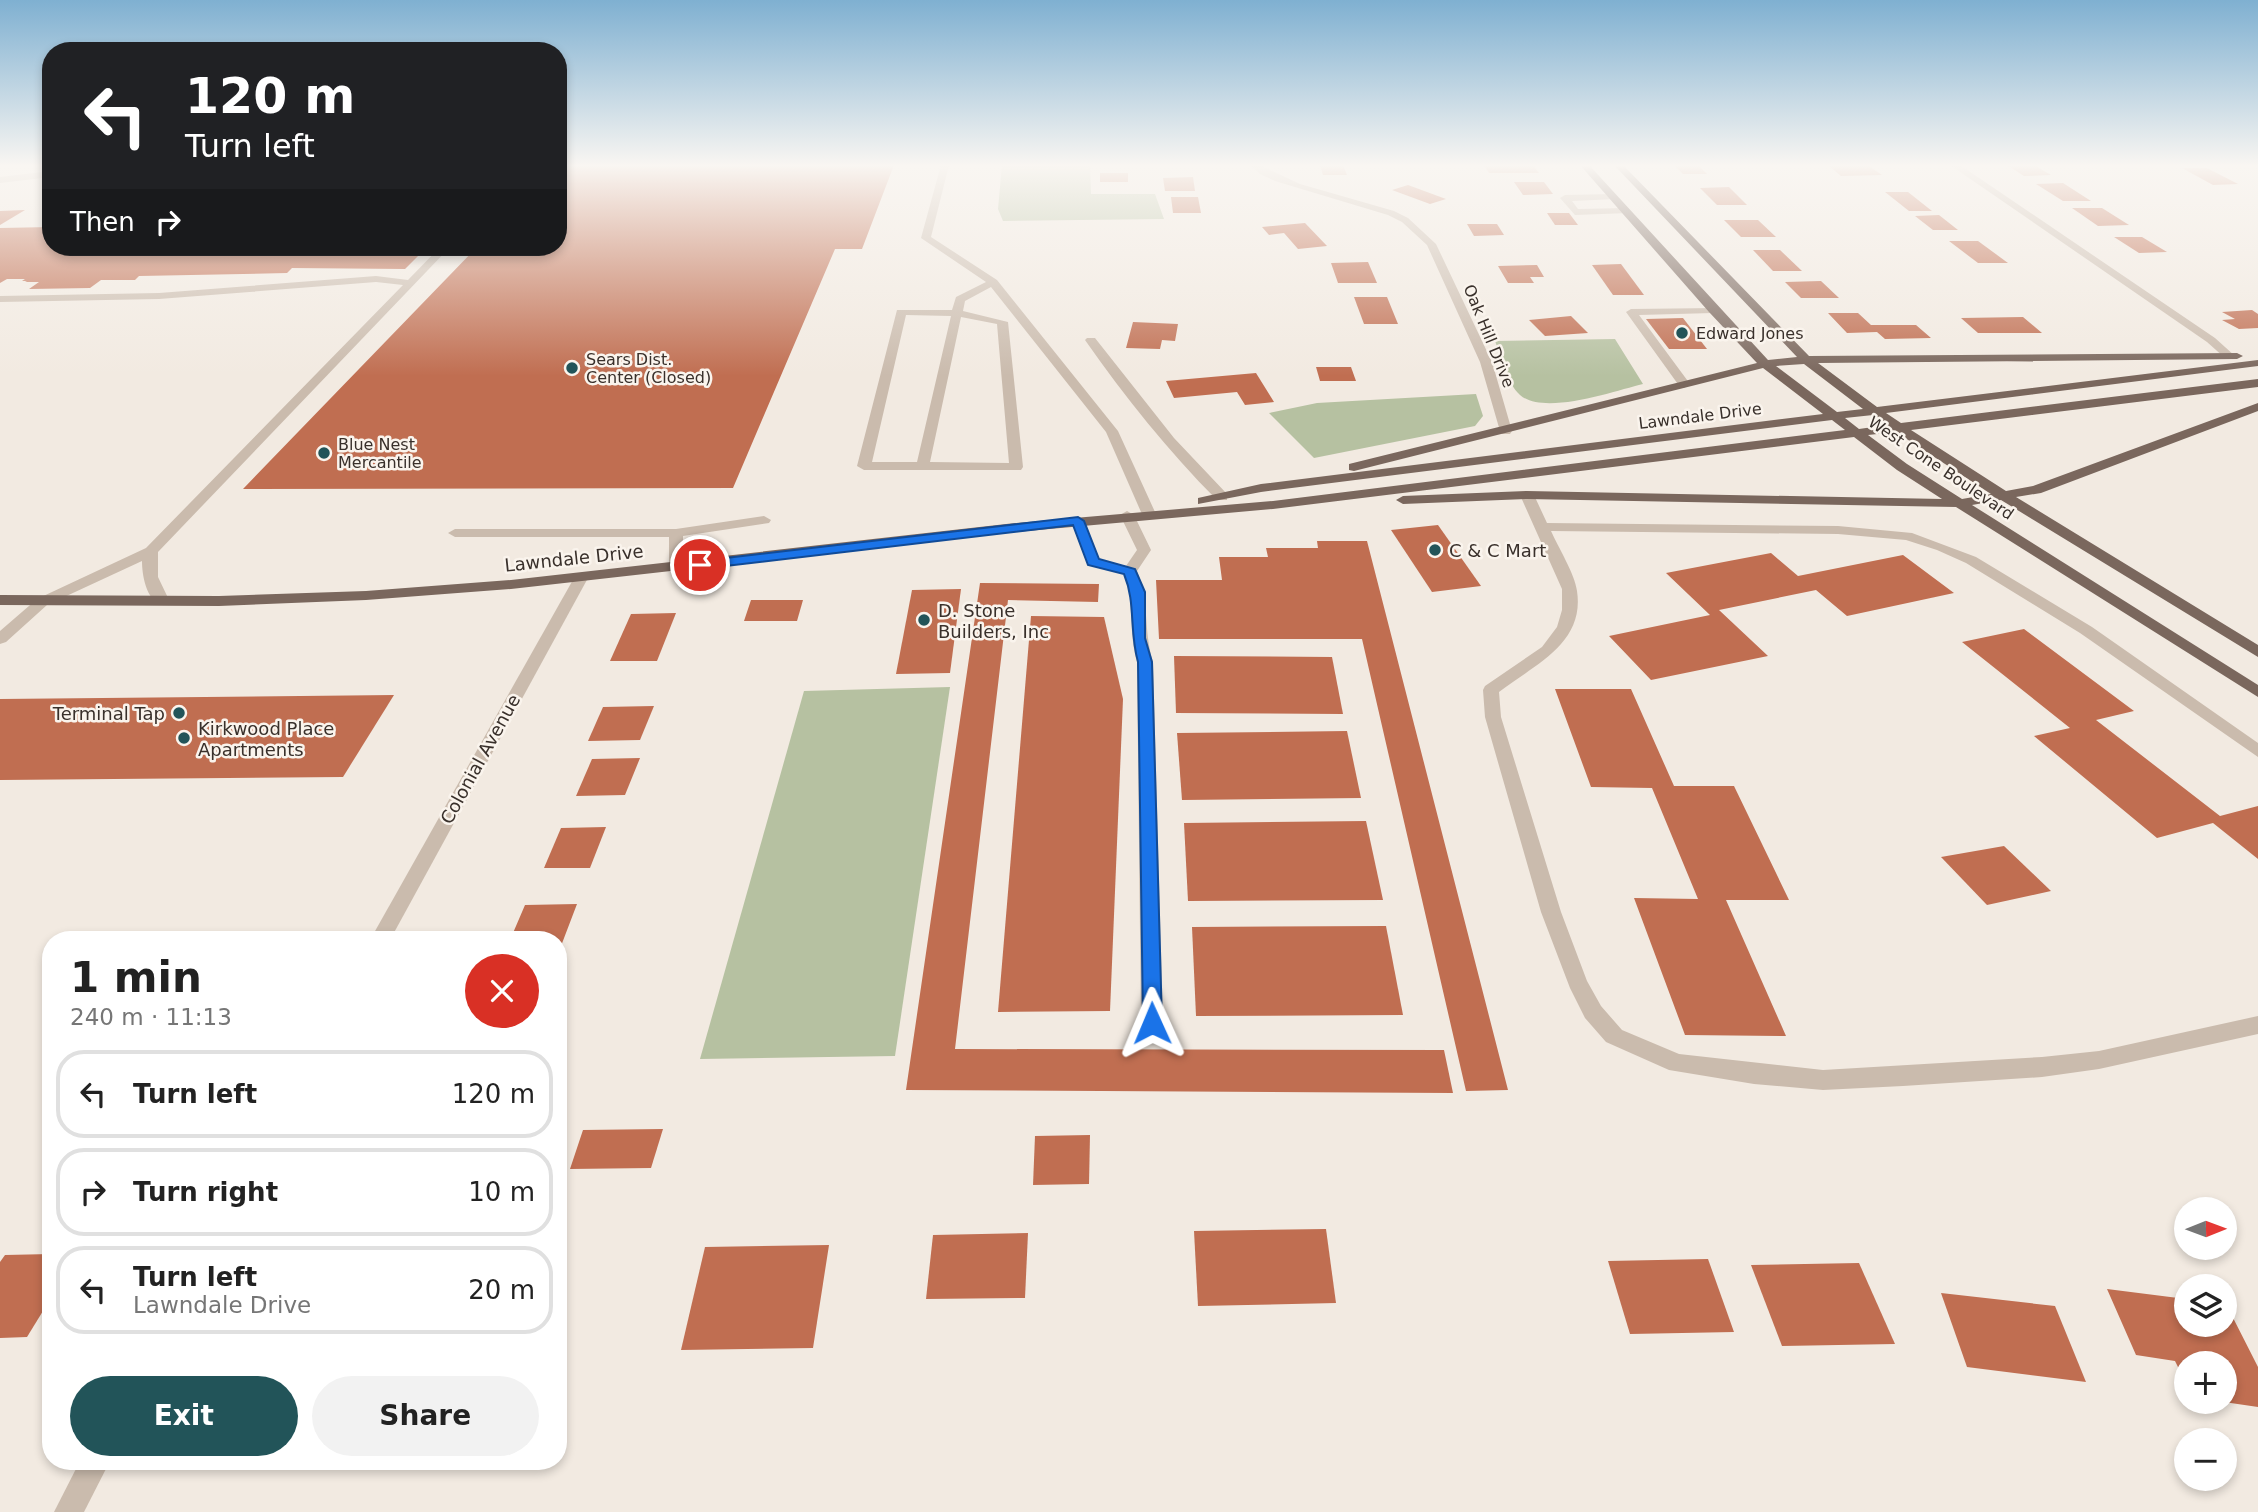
<!DOCTYPE html>
<meta charset="utf-8">
<style>
body{margin:0;font-family:"DejaVu Sans",sans-serif;background:#f2f2f2;color:#222;height:100vh;display:flex;flex-direction:column;font-size:26px;white-space:nowrap}
*{box-sizing:border-box;margin:0}
p{font-size:23px;color:#767676}
.icon{flex:none;width:38px;height:38px;fill:none;stroke:currentColor;stroke-width:2;stroke-linecap:round;stroke-linejoin:round}
.map{position:relative;flex:1;overflow:hidden}
.side{position:absolute;left:42px;top:931px;width:525px;height:539px;display:flex;flex-direction:column;background:#fff;border-radius:28px;box-shadow:0 4px 10px #0003}
.side>*{flex:none}
.hud{position:absolute;left:42px;top:42px;width:525px;height:214px;border-radius:28px;box-shadow:0 4px 10px #0003;background:#202124;color:#fff;overflow:hidden}
.needle{width:46px;rotate:89deg}
.controls{position:absolute;left:2174px;top:1197px;display:grid;gap:14px}
.controls a{display:grid;place-items:center;width:63px;height:63px;border-radius:50%;background:#fff;box-shadow:0 4px 10px #0003;font-size:35px}
.pin{position:absolute;display:grid;place-items:center;width:60px;height:60px;color:#fff;margin:-30px;border:4px solid #fff;border-radius:50%;box-shadow:0 2px 7px #0007}
.me{position:absolute;width:77px;margin:-38px;rotate:359deg;stroke-linejoin:round;filter:drop-shadow(0 0 5px #0008)}
.turn{display:flex;align-items:center;gap:24px;height:147px;padding:0 28px;font-size:32px}
.turn .icon{width:91px;height:91px;stroke-width:2.5}
.turn b{display:block;font-size:49px;line-height:60px}
.then{display:flex;align-items:center;height:66px;padding:0 28px;background:#0003;gap:14px;font-size:26px}
.round{display:grid;place-items:center;flex:none;width:74px;height:74px;border-radius:37px;background:#f2f2f2}
.headline{display:flex;align-items:center;justify-content:space-between;height:119px;padding:0 28px}
h1{font-size:42px;font-weight:800;line-height:52px}
.cta{display:flex;gap:14px;margin-top:auto;padding:14px 28px}
.cta a{flex:1;height:80px;border-radius:42px;background:#225459;color:#fff;font-size:28px;font-weight:800;line-height:80px;text-align:center}
.cta a+a{background:#f2f2f2;color:#222}
ul{padding:0;list-style:none}
li{display:flex;align-items:center;gap:21px;height:88px;margin:0 14px 10px;padding:0 14px;border:4px solid #e0e0e0;border-radius:28px}
li div{flex:1}
li b{display:block;font-size:26px}
li em{font-style:normal}
.map>svg:first-child{display:block}
</style>
<div class="map">
<svg width="2258" height="1512" viewBox="0 0 2258 1512">
<rect width="100%" height="100%" fill="#f2eae1"/>
<g fill="#b6c1a1">
<polygon points="1002,165 1090,165 1091,194 1155,194 1164,219 1003,221 998,209"/>
<path d="M 1615,339 L 1643,384 C 1614,391 1544,416 1520,395 C 1507,383 1501,357 1495,341 Z"/>
<polygon points="1476,394 1483,416 1475,426 1314,458 1269,413 1317,403"/>
<polygon points="950,687 895,1056 700,1059 804,691"/>
</g>
<g fill="#c06e51">
<polygon points="558,165 894,165 862,249 835,249 733,488 243,489 477,247 558,247"/>
<polygon points="1320,165 1343,165 1347,175 1323,175"/>
<polygon points="1484,165 1533,165 1539,173 1489,173"/>
<polygon points="1674,165 1698,165 1707,174 1683,174"/>
<polygon points="2007,165 2034,165 2051,175 2024,176"/>
<polygon points="1829,166 1869,166 1882,175 1841,176"/>
<polygon points="2182,168 2207,168 2238,184 2213,185"/>
<rect x="1100" y="173" width="28" height="9"/>
<polygon points="1193,177 1195,191 1165,191 1163,178"/>
<polygon points="1514,182 1544,182 1553,194 1523,195"/>
<polygon points="2063,183 2091,201 2063,201 2036,184"/>
<polygon points="1408,185 1446,199 1430,204 1392,190"/>
<polygon points="1729,187 1747,205 1717,205 1700,188"/>
<polygon points="1885,192 1908,192 1932,211 1909,211"/>
<polygon points="1171,197 1198,197 1201,213 1173,213"/>
<polygon points="2072,208 2102,208 2129,225 2098,226"/>
<polygon points="25,210 0,225 0,211"/>
<polygon points="1547,213 1569,213 1578,225 1555,225"/>
<polygon points="1939,215 1958,230 1933,230 1915,216"/>
<polygon points="1724,220 1758,220 1776,237 1741,237"/>
<polygon points="1305,223 1327,246 1298,249 1284,233 1269,235 1262,227"/>
<polygon points="1467,224 1497,224 1504,235 1474,236"/>
<polygon points="51,227 51,247 427,247 405,269 292,268 287,273 139,276 135,280 101,280 90,288 29,289 39,282 25,282 27,281 22,281 25,279 7,279 0,283 0,228"/>
<polygon points="2114,237 2142,237 2167,252 2139,253"/>
<polygon points="1949,241 1978,241 2008,263 1978,263"/>
<polygon points="1753,250 1780,250 1802,271 1773,271"/>
<polygon points="1368,262 1377,283 1338,283 1331,263"/>
<polygon points="1621,264 1644,295 1613,295 1592,265"/>
<polygon points="1537,265 1544,277 1530,277 1534,283 1508,283 1498,266"/>
<polygon points="1821,281 1839,298 1801,298 1785,282"/>
<polygon points="1354,297 1387,297 1398,324 1364,324"/>
<polygon points="2252,310 2258,314 2258,328 2239,329 2222,320 2235,319 2222,312"/>
<polygon points="1828,313 1858,313 1871,325 1916,325 1931,338 1885,339 1877,332 1847,333"/>
<polygon points="1571,316 1588,333 1545,336 1529,320"/>
<polygon points="2023,317 2042,333 1978,333 1961,318"/>
<polygon points="1683,318 1707,349 1669,349 1646,319"/>
<polygon points="1133,322 1178,324 1175,341 1162,340 1160,349 1126,348"/>
<polygon points="1316,367 1351,367 1356,381 1320,381"/>
<polygon points="1256,373 1274,402 1245,405 1237,392 1174,398 1166,381"/>
<polygon points="1438,525 1481,586 1432,592 1391,530"/>
<polygon points="1317,541 1367,541 1508,1090 1466,1091 1362,639 1159,639 1156,580 1222,580 1219,557 1268,557 1266,548 1318,548"/>
<polygon points="1771,553 1798,576 1903,555 1954,593 1847,616 1816,590 1719,610 1768,656 1651,680 1609,636 1710,615 1666,573"/>
<polygon points="980,583 1099,584 1098,602 1008,600 955,1049 1444,1050 1453,1093 906,1090"/>
<polygon points="961,589 950,673 896,674 912,590"/>
<polygon points="751,600 803,600 797,621 744,621"/>
<polygon points="676,613 657,661 610,661 631,614"/>
<polygon points="1031,616 1104,617 1123,699 1110,1011 998,1012"/>
<polygon points="2024,629 2134,711 2096,720 2220,816 2258,806 2258,859 2213,823 2157,838 2034,736 2070,728 1962,642"/>
<polygon points="1174,656 1332,657 1343,714 1176,713"/>
<polygon points="1555,689 1631,689 1674,786 1734,786 1789,900 1726,900 1786,1036 1685,1035 1634,898 1698,899 1652,788 1591,787"/>
<polygon points="394,695 343,777 0,780 0,699"/>
<polygon points="654,706 640,740 588,741 603,707"/>
<polygon points="1347,731 1361,798 1182,800 1177,733"/>
<polygon points="640,758 625,795 576,796 592,759"/>
<polygon points="1366,821 1383,900 1188,901 1184,823"/>
<polygon points="606,827 590,868 544,868 561,828"/>
<polygon points="2004,846 2051,891 1987,905 1941,857"/>
<polygon points="577,904 561,946 558,946 558,940 510,940 525,905"/>
<polygon points="1386,926 1403,1015 1196,1016 1192,927"/>
<polygon points="663,1129 651,1168 570,1169 583,1130"/>
<polygon points="1090,1135 1089,1184 1033,1185 1035,1136"/>
<polygon points="1326,1229 1336,1303 1198,1306 1194,1231"/>
<polygon points="1028,1233 1025,1298 926,1299 933,1235"/>
<polygon points="829,1245 813,1348 681,1350 705,1247"/>
<polygon points="51,1254 51,1298 27,1337 0,1338 0,1262 5,1255"/>
<polygon points="1708,1259 1734,1332 1630,1334 1608,1261"/>
<polygon points="1859,1263 1895,1344 1782,1346 1751,1265"/>
<polygon points="2107,1289 2186,1299 2186,1325 2224,1325 2224,1304 2226,1304 2258,1367 2258,1407 2224,1402 2224,1363 2186,1363 2186,1383 2175,1361 2136,1355"/>
<polygon points="1941,1293 2055,1306 2086,1382 1967,1367"/>
</g>
<g fill="none" stroke-linecap="round" stroke-linejoin="round">
<g fill="#cabbad" fill-rule="evenodd">
<path d="M 941,165 L 949,165 L 931,237 L 997,280 L 1118,431 L 1155,512 L 1153,515 L 1143,515 L 1141,512 L 1106,432 L 991,287 L 965,301 L 963,311 L 1008,322 L 1023,467 L 1021,470 L 864,470 L 857,466 L 897,310 L 952,310 L 956,297 L 986,282 L 921,238 ZM 906,315 L 951,316 L 917,462 L 872,462 ZM 961,317 L 997,324 L 1009,463 L 930,462 Z"/>
<polygon points="1250,165 1259,165 1300,184 1394,211 1408,218 1436,244 1492,362 1512,431 1510,434 1502,434 1500,431 1480,362 1427,245 1402,222 1388,215 1275,181 1260,174"/>
<polygon points="1950,165 1960,165 2215,338 2235,356 2225,358 2207,342"/>
<polygon points="51,171 51,177 0,183 0,177"/>
<polygon points="1613,194 1616,195 1616,199 1572,201 1578,209 1626,208 1629,209 1629,213 1575,215 1560,198 1565,195"/>
<path d="M 440,247 L 450,247 L 158,552 L 158,577 L 169,600 L 166,603 L 161,605 C 146,599 142,575 142,561 L 47,605 L 6,642 L 0,644 L 0,631 L 37,599 L 146,548 L 403,285 L 376,282 L 159,299 L 0,302 L 0,296 L 159,293 L 376,276 L 408,280 Z"/>
<polygon points="1717,308 1718,310 1713,313 1639,315 1690,384 1684,388 1680,387 1626,312 1631,309"/>
<path d="M 1087,338 L 1095,338 L 1174,438 L 1227,494 L 1227,500 L 1217,500 C 1168,451 1125,397 1085,340 Z"/>
<path d="M 1527,491 L 1534,495 L 1547,523 L 1838,526 L 1912,533 L 1976,557 L 2092,627 L 2258,743 L 2258,757 L 2080,633 L 1966,563 L 1937,550 L 1906,540 L 1838,534 L 1551,531 C 1558,547 1575,574 1577,591 C 1585,644 1534,665 1499,692 L 1501,717 L 1561,912 L 1587,981 L 1601,1006 L 1622,1030 L 1679,1054 L 1823,1070 L 2042,1057 L 2099,1051 L 2258,1016 L 2258,1034 L 2099,1069 L 2042,1077 L 1903,1086 L 1823,1090 L 1754,1084 L 1669,1070 L 1606,1042 L 1585,1018 L 1570,988 L 1541,912 L 1485,717 L 1483,690 L 1485,686 L 1542,647 L 1557,627 L 1562,610 L 1562,589 L 1520,495 Z"/>
<path d="M 1127,511 L 1134,515 L 1151,550 L 1137,571 C 1150,603 1143,629 1153,662 L 1163,1023 L 1160,1029 L 1152,1032 L 1144,1029 L 1141,1023 L 1137,662 C 1128,630 1135,603 1124,574 L 1088,565 L 1071,521 L 1073,518 L 1083,518 L 1099,559 L 1126,566 L 1137,550 L 1120,515 Z"/>
<polygon points="764,516 771,520 769,523 683,536 683,567 676,571 669,567 669,537 455,537 448,533 455,529 676,529"/>
<polygon points="581,574 588,578 390,940 370,940 574,578"/>
<polygon points="80,1461 110,1461 84,1512 54,1512"/>
</g>
<path fill="#7a675d" fill-rule="evenodd" d="M 1580,165 L 1589,165 L 1768,360 L 1797,357 L 1614,165 L 1623,165 L 1809,356 L 2237,353 L 2243,356 L 2237,359 L 1818,363 L 1877,407 L 2258,360 L 2258,366 L 1886,413 L 1901,423 L 2258,379 L 2258,387 L 1911,430 L 2006,491 L 2033,486 L 2258,403 L 2258,411 L 2041,493 L 2016,497 L 2258,645 L 2258,657 L 2001,500 L 1972,505 L 2258,685 L 2258,697 L 1956,507 L 1527,499 L 1403,504 L 1396,500 L 1403,496 L 1527,491 L 1942,499 L 1897,470 L 1854,437 L 1273,509 L 1015,532 L 511,589 L 366,600 L 219,606 L 0,605 L 0,595 L 219,596 L 366,591 L 511,580 L 1015,523 L 1273,501 L 1845,430 L 1832,420 L 1261,492 L 1198,504 L 1198,498 L 1261,484 L 1823,414 L 1763,368 L 1354,471 L 1349,470 L 1349,464 L 1757,363 L 1709,312 ZM 1804,364 L 1863,409 L 1837,412 L 1776,366 ZM 1873,415 L 1887,425 L 1859,429 L 1845,418 ZM 1896,432 L 1991,494 L 1962,499 L 1907,464 L 1868,435 Z"/>
</g>
<linearGradient id="sky" x2="0" y2="1"><stop stop-color="#7fb0d1"/><stop offset="0.44" stop-color="#f9f6f2"/><stop offset="1" stop-color="#f9f6f2" stop-opacity="0"/></linearGradient>
<rect width="2258" height="376" fill="url(#sky)"/>
<path fill="#1a73e8" stroke="#114b97" stroke-width="2" d="M 1078,517 L 1084,521 L 1099,559 L 1135,569 L 1145,592 L 1145,638 L 1152,662 L 1162,1023 L 1159,1028 L 1152,1031 L 1145,1028 L 1143,1023 L 1138,662 C 1129,630 1136,603 1124,574 L 1088,565 L 1073,525 L 700,569 L 694,565 L 700,561 Z"/>
<g fill="#225459" stroke="#faf4ed" stroke-width="2.5">
<circle cx="1682" cy="333" r="7"/>
<circle cx="572" cy="368" r="7"/>
<circle cx="324" cy="453" r="7"/>
<circle cx="1435" cy="550" r="7"/>
<circle cx="924" cy="620" r="7"/>
<circle cx="179" cy="713" r="7"/>
<circle cx="184" cy="738" r="7"/>
</g>
<g text-anchor="middle" dominant-baseline="central" stroke-width="5" stroke-linejoin="round" paint-order="stroke">
<g font-size="16" fill="#39302b" stroke="#faf4ed" text-anchor="start">
<text x="1696" y="333">Edward Jones</text>
<text x="586" y="359">Sears Dist.<tspan x="586" dy="18">Center (Closed)</tspan></text>
<text x="338" y="444">Blue Nest<tspan x="338" dy="18">Mercantile</tspan></text>
</g>
<g font-size="16" fill="#39302b" stroke="#faf4ed">
<text transform="translate(1489 336) rotate(68)">Oak Hill Drive</text>
<text transform="translate(1700 416) rotate(-7)">Lawndale Drive</text>
<text transform="translate(1941 468) rotate(34)">West Cone Boulevard</text>
</g>
<g font-size="18" fill="#39302b" stroke="#faf4ed" text-anchor="start">
<text x="1449" y="550">C &amp; C Mart</text>
<text x="938" y="610">D. Stone<tspan x="938" dy="21">Builders, Inc</tspan></text>
<text x="165" y="713" text-anchor="end">Terminal Tap</text>
<text x="198" y="728">Kirkwood Place<tspan x="198" dy="21">Apartments</tspan></text>
</g>
<g font-size="18" fill="#39302b" stroke="#faf4ed">
<text transform="translate(574 558) rotate(-6)">Lawndale Drive</text>
<text transform="translate(480 759) rotate(-61)">Colonial Avenue</text>
</g>
</g>
</svg>
<div class="controls">
<a><svg class="needle" viewBox="-14 -14 28 28"><path d="M0-13l5 13h-10z" fill="#e53935"/><path d="M0 13l5-13h-10z" fill="#767676"/></svg></a>
<a><svg class="icon" aria-label="layers" viewBox="0 0 24 24"><path d="M12 4l9 5-9 5-9-5zM3 14l9 5 9-5"/></svg></a>
<a>+</a>
<a>−</a>
</div>
<div class="pin" style="left:700px;top:565px;background:#d93025"><svg class="icon" aria-label="arrive" viewBox="0 0 24 24"><path d="M6 21V4h12l-3 4 3 4H6"/></svg></div>
<svg class="me" style="left:1152px;top:1023px" viewBox="-20 -20 40 40"><path d="M0-17L14 15 0 8-14 15z" fill="#1a73e8" stroke="#fff" stroke-width="4"/></svg>
<div class="hud">
<div class="turn"><svg class="icon" aria-label="left" viewBox="0 0 24 24"><path d="M17 20v-9H6M10 6l-5 5 5 5"/></svg><div><b>120 m</b>Turn left</div></div>
<div class="then">Then<svg class="icon" aria-label="right" viewBox="0 0 24 24"><path d="M7 20v-9h11M14 6l5 5-5 5"/></svg></div>
</div>
<section class="side">
<div class="headline"><div><h1>1 min</h1><p>240 m · 11:13</p></div><a class="round" style="background:#d93025;color:#fff"><svg class="icon" aria-label="close" viewBox="0 0 24 24"><path d="M6 6l12 12M18 6L6 18"/></svg></a></div>
<ul>
<li><svg class="icon" aria-label="left" viewBox="0 0 24 24"><path d="M17 20v-9H6M10 6l-5 5 5 5"/></svg><div><b>Turn left</b></div><em>120 m</em></li>
<li><svg class="icon" aria-label="right" viewBox="0 0 24 24"><path d="M7 20v-9h11M14 6l5 5-5 5"/></svg><div><b>Turn right</b></div><em>10 m</em></li>
<li><svg class="icon" aria-label="left" viewBox="0 0 24 24"><path d="M17 20v-9H6M10 6l-5 5 5 5"/></svg><div><b>Turn left</b><p>Lawndale Drive</p></div><em>20 m</em></li>
</ul>
<div class="cta"><a>Exit</a><a>Share</a></div>
</section>
</div>
